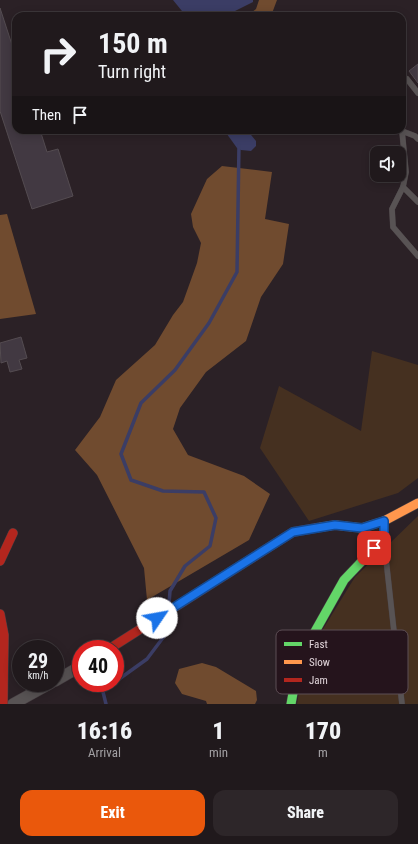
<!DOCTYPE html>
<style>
body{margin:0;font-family:"Roboto Condensed",sans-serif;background:#2d2629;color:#f1f3f6;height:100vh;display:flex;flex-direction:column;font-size:15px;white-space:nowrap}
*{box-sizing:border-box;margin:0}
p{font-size:13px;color:#a2a0a3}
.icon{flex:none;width:22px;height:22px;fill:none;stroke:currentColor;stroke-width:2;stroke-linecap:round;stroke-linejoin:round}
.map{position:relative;height:704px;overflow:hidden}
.panel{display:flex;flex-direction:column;background:#20191c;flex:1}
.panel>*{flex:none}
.banner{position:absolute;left:12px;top:12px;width:394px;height:122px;border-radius:12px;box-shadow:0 2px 10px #0003,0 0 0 1px #3d383b;background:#20191c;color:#f1f3f6;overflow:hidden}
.fabs{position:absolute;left:370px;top:146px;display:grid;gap:8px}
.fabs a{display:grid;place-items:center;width:36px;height:36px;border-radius:8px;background:#20191c;box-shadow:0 2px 10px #0003,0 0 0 1px #3d383b;font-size:20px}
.speed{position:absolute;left:12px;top:640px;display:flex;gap:8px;font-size:20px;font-weight:700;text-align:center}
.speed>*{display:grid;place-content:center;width:52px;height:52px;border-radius:50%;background:#20191c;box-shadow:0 2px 10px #0003,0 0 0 1px #3d383b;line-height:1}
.speed small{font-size:10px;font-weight:400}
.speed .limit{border:6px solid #d22;background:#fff;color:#111}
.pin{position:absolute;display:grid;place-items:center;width:34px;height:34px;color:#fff;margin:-17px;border-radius:8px;box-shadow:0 2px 6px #0006}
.me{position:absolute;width:44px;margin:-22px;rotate:57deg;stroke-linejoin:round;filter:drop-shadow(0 0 3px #0008)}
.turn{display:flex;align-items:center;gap:14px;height:84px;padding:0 20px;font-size:18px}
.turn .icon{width:52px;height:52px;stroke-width:2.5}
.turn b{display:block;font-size:28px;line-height:34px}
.then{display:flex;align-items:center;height:38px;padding:0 20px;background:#0003;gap:8px;font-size:15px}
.eta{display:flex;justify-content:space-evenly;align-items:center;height:68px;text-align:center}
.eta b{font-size:24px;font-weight:800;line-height:28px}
.primary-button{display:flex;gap:8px;margin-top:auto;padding:8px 20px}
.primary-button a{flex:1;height:46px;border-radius:12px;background:#ea580c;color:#fff;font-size:16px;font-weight:800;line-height:46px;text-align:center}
.primary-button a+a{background:#2d2629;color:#f1f3f6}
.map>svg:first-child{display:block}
</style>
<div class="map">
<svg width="418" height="704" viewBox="0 0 418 704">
<rect width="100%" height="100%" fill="#2b2126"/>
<g fill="#453020">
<polygon points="372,351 418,365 418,478 398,493 309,521 260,448 279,386 361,431"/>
<polygon points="418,516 418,704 297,704 304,660 355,577"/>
</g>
<g fill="#704b2f">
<polygon points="259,0 277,0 271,16 247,16 256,9"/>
<polygon points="222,166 272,172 265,219 289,224 283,264 261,297 246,341 206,372 180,408 173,429 188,455 244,476 270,494 249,540 147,600 144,568 97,475 75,450 100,417 116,380 155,345 173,315 183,302 197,263 201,243 193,227 191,214 207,179"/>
<polygon points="7,214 36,314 0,319 0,215"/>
<polygon points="202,663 216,667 256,691 257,700 255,704 207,704 206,701 182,694 175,683 179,669"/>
</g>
<g fill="#3b3d65">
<polygon points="173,0 253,0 253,2 225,16 186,16"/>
<polygon points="224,130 247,130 256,141 256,146 251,151 241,150 237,148"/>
</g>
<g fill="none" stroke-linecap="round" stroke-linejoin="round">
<g stroke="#3b3d65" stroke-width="3.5">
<polyline points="169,604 170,591 185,566 210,546 216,518 204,492 163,491 131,480 121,454 141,403 175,370 209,323 237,272 239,145"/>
<polyline points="115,682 147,659 168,631 169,616"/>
<polyline points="106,704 103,692 113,683"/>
</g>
</g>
<g fill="#423942" stroke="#544c51">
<polygon points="0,8 16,57 16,130 40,130 47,152 58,149 73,196 32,209 0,111"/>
<polygon points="418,64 418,83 409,71"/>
<polygon points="21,337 27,358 19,360 22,369 10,372 7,361 1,363 0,343"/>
</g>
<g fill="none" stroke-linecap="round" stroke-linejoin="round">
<defs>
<g id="lane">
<polyline points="407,79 418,93"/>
<polyline points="418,139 415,136 402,131 406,172 403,187 392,209 393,227 418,256"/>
<polyline points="403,187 418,202"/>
<polyline points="384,541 402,704"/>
</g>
<g id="street">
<polyline points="55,681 81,666"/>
<polyline points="13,704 51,683"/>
</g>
<polyline id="fast" points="291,704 299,660 344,580 384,538 384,521"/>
<polyline id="slow" points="316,528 335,525 362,528 384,521 418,503"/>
<g id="jam">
<polyline points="0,561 13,533"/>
<polyline points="0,614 4,635 3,704"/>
<polyline points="109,649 293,532 316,528"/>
</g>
</defs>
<use href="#lane" stroke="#473f43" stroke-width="6"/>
<use href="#street" stroke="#473f43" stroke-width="12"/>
<use href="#fast" stroke="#473f43" stroke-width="10"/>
<use href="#slow" stroke="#473f43" stroke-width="10"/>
<use href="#jam" stroke="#473f43" stroke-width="10"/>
<use href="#lane" stroke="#585354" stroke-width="5.5"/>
<use href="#street" stroke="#585354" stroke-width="11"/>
<use href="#fast" stroke="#63d668" stroke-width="9"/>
<use href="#slow" stroke="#ff974d" stroke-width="9"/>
<use href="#jam" stroke="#b3261e" stroke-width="9"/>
</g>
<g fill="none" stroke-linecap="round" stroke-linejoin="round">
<defs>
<polyline id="route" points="157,618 293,532 335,525 362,528 384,521 384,538 374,548"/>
</defs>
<use href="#route" stroke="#114b97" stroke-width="10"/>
<use href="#route" stroke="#1a73e8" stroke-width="7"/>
</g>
<rect x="276" y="630" width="132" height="64" rx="6" fill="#25141c" stroke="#5d4e55" stroke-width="1"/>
<rect x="284" y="642" width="18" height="4" fill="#63d668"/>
<rect x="284" y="660" width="18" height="4" fill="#ff974d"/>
<rect x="284" y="678" width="18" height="4" fill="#b3261e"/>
<g font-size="11" fill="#e1d5da">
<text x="309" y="648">Fast</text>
<text x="309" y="666">Slow</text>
<text x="309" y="684">Jam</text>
</g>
</svg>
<div class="fabs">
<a><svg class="icon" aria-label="sound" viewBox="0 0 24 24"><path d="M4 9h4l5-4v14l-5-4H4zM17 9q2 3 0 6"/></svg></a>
</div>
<div class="speed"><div>29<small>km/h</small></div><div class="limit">40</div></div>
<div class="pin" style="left:374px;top:548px;background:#d93025"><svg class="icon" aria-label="arrive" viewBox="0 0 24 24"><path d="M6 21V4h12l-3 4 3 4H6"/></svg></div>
<svg class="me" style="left:157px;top:618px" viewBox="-20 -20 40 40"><circle r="19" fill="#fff"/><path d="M0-13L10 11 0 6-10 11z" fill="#1a73e8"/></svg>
<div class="banner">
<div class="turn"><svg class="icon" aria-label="right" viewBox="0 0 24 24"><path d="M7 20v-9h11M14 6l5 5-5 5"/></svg><div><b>150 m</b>Turn right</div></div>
<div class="then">Then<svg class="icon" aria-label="arrive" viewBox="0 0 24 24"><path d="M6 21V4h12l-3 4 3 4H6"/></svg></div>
</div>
</div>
<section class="panel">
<div class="eta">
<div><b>16:16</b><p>Arrival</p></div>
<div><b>1</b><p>min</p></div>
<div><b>170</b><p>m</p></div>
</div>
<div class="primary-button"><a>Exit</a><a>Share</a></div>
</section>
